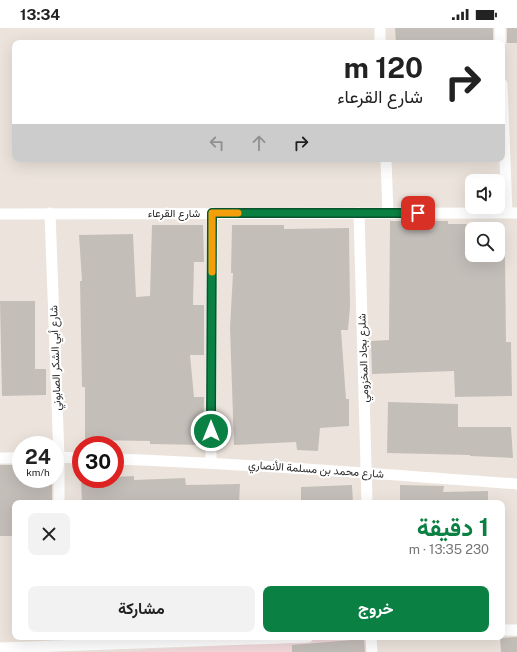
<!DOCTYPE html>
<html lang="ar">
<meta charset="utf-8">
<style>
body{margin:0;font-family:"Public Sans",Vazirmatn,sans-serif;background:#f2f2f2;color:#222;direction:rtl;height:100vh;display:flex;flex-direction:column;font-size:15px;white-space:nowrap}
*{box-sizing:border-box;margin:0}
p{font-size:13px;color:#767676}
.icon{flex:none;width:22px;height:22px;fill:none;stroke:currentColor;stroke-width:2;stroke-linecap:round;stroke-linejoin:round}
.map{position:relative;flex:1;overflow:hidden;direction:ltr}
.details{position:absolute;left:12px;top:472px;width:493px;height:140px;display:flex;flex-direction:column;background:#fff;border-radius:8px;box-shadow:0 4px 16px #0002;direction:rtl}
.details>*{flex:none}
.banner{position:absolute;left:12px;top:12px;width:493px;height:122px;border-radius:8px;box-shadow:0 4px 16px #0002;direction:rtl;background:#fff;color:#222;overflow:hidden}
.controls{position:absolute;left:465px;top:146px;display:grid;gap:8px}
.controls a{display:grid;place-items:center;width:40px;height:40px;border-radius:8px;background:#fff;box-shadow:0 4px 16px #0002;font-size:20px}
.speed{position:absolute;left:12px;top:408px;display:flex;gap:8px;font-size:20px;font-weight:700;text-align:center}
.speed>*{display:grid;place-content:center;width:52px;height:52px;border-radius:50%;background:#fff;box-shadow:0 4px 16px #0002;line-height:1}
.speed small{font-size:10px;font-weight:400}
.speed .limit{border:6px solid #d22;background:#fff;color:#111}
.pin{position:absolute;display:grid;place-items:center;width:34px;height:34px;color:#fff;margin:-17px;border-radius:8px;box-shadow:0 2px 6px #0006}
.me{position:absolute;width:44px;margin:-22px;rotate:0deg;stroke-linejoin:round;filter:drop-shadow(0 0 3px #0008)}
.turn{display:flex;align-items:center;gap:14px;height:84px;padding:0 16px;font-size:18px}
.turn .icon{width:52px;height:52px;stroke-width:2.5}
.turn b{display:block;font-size:28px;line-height:34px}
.lanes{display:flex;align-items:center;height:38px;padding:0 16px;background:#0003;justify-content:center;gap:20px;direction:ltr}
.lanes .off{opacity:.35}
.round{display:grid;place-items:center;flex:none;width:42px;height:42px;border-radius:8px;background:#f2f2f2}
.headline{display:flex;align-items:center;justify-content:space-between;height:68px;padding:0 16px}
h1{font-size:24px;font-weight:700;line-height:30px;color:#0b8043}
.action{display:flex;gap:8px;margin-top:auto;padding:8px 16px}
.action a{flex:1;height:46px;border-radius:8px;background:#0b8043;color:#fff;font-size:16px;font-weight:700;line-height:46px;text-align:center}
.action a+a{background:#f2f2f2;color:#222}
.status{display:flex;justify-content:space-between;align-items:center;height:28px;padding:0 20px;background:#fff;direction:ltr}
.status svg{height:11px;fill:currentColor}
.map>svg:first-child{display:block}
</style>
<div class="status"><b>13:34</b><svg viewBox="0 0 49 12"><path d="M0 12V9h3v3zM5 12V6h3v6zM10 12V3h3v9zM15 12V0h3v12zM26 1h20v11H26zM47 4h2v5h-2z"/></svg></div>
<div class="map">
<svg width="517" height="624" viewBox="0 0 517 624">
<rect width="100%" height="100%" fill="#ece4dc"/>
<polygon fill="#f2d9dc" points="363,609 369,609 369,624 114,624"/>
<g fill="#c4beb9">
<polygon points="395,0 493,0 493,15 396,15"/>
<rect x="507" y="0" width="10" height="15"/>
<polygon points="390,193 448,193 448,196 472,196 472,227 505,227 506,314 511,314 512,368 455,369 454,343 372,346 371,313 389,312"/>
<polygon points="152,197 203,197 204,234 194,234 193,277 204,277 204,327 190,327 194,369 204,369 203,417 150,416 150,413 85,412 85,359 82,359 80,253 82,253 79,207 133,206 136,269 150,268"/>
<polygon points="232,197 284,197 284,201 349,200 350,279 348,302 341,302 346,371 349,371 349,398 320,400 318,423 297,422 296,414 234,417 230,300 233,245 231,245"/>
<polygon points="0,273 35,273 35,341 46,341 46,367 2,368"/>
<polygon points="388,374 458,376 458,399 511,399 513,430 470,428 470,427 387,425"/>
<polygon points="0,437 20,437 20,451 52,451 52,475 15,475 15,508 0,508"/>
<polygon points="134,448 134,452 185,450 186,457 240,456 239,475 82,475 81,451 115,451 115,449"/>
<polygon points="352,457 353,475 301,475 301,459"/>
<polygon points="400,457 444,458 443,464 488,463 488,475 400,475"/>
<polygon points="517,609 517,624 501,624 500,610"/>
<polygon points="364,611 365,624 292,624 292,617"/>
</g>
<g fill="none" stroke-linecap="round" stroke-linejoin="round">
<g stroke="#fff" stroke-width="11">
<polyline points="380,0 380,15"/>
<polyline points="500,0 500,15"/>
<polyline points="502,56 507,184"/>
<polyline points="386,131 388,185"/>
<polyline points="50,185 59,429 59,475"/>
<polyline points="359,185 367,475"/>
<polyline points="0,186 517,185"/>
<polyline points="55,429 81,430"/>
<polyline points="0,430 21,430"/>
<path d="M 115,431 C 249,436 383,446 517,456"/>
<polyline points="211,435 212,185"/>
<polyline points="502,602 517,602"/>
<polyline points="371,609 372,624"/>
<polyline points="0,620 308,609"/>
</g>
</g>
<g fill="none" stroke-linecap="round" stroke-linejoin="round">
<defs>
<polyline id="route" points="211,403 212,185 418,185"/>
</defs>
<use href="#route" stroke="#07532c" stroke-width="10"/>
<use href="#route" stroke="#0b8043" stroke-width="7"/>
<polyline stroke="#f59e0b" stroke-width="7" points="212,244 212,185 238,185"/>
</g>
<g text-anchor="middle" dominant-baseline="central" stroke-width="4" stroke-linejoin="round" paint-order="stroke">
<g font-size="11" fill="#2a2a2a" stroke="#fff">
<text x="174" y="185">شارع القرعاء</text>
<text transform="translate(55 330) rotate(-92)">شارع أبي الشكر الصابوني</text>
<text transform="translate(363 330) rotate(-92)">شلرع بجاد المخزومي</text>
<text transform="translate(316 441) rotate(4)">شارع محمد بن مسلمة الأنصاري</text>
</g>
</g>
</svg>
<div class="controls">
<a><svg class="icon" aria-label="sound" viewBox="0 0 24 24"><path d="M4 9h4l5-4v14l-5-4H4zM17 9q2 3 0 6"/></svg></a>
<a><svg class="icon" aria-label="search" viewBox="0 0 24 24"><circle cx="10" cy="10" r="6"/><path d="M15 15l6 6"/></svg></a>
</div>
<div class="speed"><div>24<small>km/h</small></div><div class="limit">30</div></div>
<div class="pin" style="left:418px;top:185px;background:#d93025"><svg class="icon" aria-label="arrive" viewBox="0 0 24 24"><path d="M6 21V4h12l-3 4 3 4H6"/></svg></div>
<svg class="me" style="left:211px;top:403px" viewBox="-20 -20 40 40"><circle r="17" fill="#0b8043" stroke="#fff" stroke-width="3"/><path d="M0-11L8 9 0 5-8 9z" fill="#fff"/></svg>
<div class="banner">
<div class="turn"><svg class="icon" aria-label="right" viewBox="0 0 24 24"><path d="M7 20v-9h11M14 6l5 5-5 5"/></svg><div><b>120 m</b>شارع القرعاء</div></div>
<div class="lanes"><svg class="icon off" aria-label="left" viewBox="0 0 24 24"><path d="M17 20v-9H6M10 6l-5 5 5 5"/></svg><svg class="icon off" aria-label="ahead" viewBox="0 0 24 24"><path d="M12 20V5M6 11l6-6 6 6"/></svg><svg class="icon" aria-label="right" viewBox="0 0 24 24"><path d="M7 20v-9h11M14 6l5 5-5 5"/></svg></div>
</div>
<section class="details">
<div class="headline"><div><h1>1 دقيقة</h1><p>230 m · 13:35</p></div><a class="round"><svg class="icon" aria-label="close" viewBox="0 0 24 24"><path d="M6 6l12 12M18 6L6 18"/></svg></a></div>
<div class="action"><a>خروج</a><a>مشاركة</a></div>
</section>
</div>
